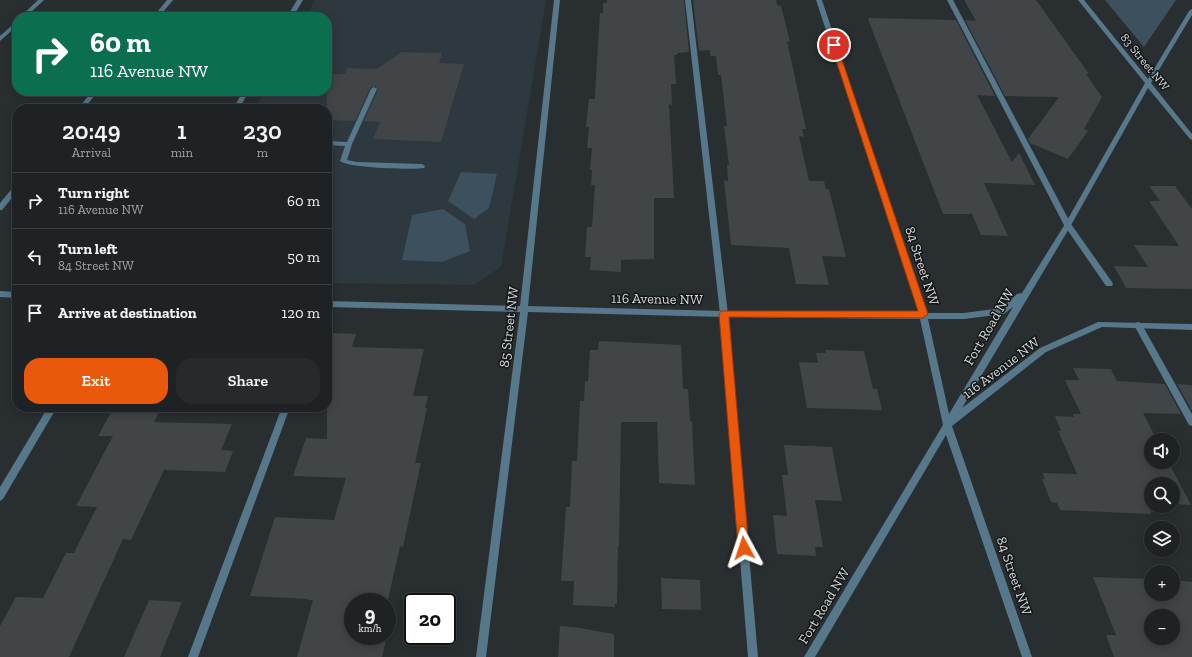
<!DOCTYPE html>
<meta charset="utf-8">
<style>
body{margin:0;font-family:"Zilla Slab",serif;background:#272a2c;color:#f1f3f6;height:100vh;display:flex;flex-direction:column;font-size:15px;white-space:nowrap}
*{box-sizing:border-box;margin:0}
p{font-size:13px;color:#a1a4a6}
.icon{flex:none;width:22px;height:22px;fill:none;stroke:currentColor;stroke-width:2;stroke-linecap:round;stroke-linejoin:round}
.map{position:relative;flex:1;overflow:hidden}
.drawer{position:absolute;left:12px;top:104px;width:320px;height:308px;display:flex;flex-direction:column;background:#1f2224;border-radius:16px;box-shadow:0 2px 10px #0003,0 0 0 1px #3c3f41}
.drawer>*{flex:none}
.banner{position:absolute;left:12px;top:12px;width:320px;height:84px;border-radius:16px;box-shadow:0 2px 10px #0003,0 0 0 1px #3c3f41;background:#0b6e4f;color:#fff;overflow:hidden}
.fabs{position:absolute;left:1144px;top:433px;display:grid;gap:8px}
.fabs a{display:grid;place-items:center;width:36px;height:36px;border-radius:50%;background:#1f2224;box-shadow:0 2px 10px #0003,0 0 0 1px #3c3f41;font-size:20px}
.speed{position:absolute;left:344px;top:593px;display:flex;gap:8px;font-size:20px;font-weight:700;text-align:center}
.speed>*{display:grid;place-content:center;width:52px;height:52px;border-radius:50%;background:#1f2224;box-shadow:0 2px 10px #0003,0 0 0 1px #3c3f41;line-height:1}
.speed small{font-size:10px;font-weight:400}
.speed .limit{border:2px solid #111;border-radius:6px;background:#fff;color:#111}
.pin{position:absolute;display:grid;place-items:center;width:34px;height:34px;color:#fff;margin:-17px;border:2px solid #fff;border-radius:50%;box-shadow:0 1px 4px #0007}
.me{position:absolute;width:44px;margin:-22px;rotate:355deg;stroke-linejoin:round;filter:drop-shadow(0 0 3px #0008)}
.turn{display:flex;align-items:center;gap:14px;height:84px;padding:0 12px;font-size:18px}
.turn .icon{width:52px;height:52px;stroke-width:2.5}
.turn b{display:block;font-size:28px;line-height:34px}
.eta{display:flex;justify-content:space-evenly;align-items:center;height:68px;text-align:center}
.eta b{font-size:24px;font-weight:600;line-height:28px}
.cta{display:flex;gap:8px;margin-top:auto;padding:8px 12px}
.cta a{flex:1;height:46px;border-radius:16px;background:#ea580c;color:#fff;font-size:16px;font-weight:600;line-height:46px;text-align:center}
.cta a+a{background:#272a2c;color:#f1f3f6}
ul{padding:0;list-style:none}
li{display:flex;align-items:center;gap:12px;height:56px;padding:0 12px;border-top:1px solid #3c3f41}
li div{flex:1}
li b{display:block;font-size:15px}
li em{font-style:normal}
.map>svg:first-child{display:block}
</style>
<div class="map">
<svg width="1192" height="657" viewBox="0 0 1192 657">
<rect width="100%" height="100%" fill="#292e30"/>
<polygon fill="#2e383f" points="315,0 546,0 501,267 474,285 327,283 327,109 255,109 265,91 327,91 327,17 306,17"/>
<g fill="#3c505d">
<polygon points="1105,0 1176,0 1144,47"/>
<polygon points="461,172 497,174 489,208 474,219 448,201"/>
<polygon points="443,209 465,224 470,251 442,262 402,260 412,215"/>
</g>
<g fill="#414548" fill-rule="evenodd">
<polygon points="607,0 684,0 689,52 677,53 677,55 674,55 676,84 671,84 672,105 669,104 674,198 654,198 654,259 621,260 621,272 590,270 591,257 585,257 587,227 592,227 595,185 591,185 592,170 590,170 592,148 587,148 589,127 586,127 589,99 595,99 595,95 600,13 603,13 603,3 607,3"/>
<polygon points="693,0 776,0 777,5 781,6 790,42 787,41 806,129 802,129 804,137 799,136 809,181 824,181 826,189 829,189 846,257 822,256 829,285 796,284 789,248 731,245 724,180 728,181 727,165 729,165 724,126 727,126 721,75 718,75 716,56 710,56 710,50 699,51"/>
<polygon points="964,0 1036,0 1089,74 1086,74 1102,97 1084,129 1088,131 1068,159 1030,143 1028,139 1059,97 1005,96 965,20 976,21"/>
<polygon points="870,18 956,20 995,96 977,95 1012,162 1019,153 1035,185 984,183 1008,236 981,235 972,214 943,214 868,19"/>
<polygon points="402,52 442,53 439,63 464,64 441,142 373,139 380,122 364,121 378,90 375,86 370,88 355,121 327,120 327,74 345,74 347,68 377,69"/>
<polygon points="1149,186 1175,186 1192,209 1192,289 1126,288 1114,266 1148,267 1134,245 1179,246 1149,201 1160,201"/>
<polygon points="331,333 356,334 352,347 424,349 413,396 428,396 425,408 427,408 415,463 421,463 403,547 400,546 387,604 387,602 353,602 353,636 387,636 382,657 297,657 313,600 308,600 308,599 250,596 275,517 334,520 346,478 293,476 306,438 327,439 327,345"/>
<polygon points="599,341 681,345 683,389 688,389 690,421 692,421 695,485 659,483 657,422 621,422 619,546 618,546 617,604 615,604 615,607 573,605 574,581 561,581 566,507 570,507 572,461 577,461 580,401 584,401 585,381 588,381 590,350 598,350"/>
<polygon points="825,350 864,351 873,389 877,389 882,410 807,408 799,362 818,363 816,353 826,353"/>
<polygon points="1073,368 1111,369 1117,381 1165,384 1181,414 1143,413 1157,440 1151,440 1151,462 1168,462 1191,505 1173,504 1173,484 1151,484 1151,514 1060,510 1057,503 1051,502 1042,479 1045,479 1042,473 1077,474 1058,431 1061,431 1055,416 1074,417 1073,414 1081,414 1065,380 1079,380"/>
<polygon points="1177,384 1192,385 1192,411"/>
<polygon points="114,407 161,408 154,422 232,424 221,450 233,451 225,472 164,470 131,540 123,539 69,657 0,657 0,626 16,597 43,598 66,553 74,553 97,507 76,506 113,436 98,436"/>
<polygon points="784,445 832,447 842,501 815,500 823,547 815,547 816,556 777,554 773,515 787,516 782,475 788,475"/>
<path d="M 1093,577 L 1151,579 L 1151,594 L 1173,594 L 1173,580 L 1192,582 L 1192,657 L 1114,657 L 1106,635 L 1116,635 ZM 1151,616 L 1173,616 L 1173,638 L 1151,638 Z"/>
<polygon points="661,578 700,580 701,610 662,609"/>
<polygon points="149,600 182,602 160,657 124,657"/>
<polygon points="560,626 574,627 614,634 614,657 558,657"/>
</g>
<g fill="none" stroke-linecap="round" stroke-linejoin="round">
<g fill="#57778a" fill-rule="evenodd">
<polygon points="167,0 173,0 159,17 153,17"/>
<polygon points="685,0 691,0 728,314 758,657 748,657 720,314"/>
<polygon points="947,0 953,0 1071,224 1112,282 1113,284 1112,286 1106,286 1064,225"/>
<path d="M 374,87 L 377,89 L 352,144 L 347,160 L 357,162 L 422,164 L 425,166 L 424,168 C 412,170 348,168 340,161 L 345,146 L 327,145 L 327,141 L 347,142 L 371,89 Z"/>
<polygon points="92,91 98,91 84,109 78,109"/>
<polygon points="15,185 17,185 17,192 2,210 0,210 0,203"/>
<polygon points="1138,322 1141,323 1192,414 1192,426 1189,425 1135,327 1134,325 1135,323"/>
<polygon points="282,407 290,407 198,657 188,657"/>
</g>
<g fill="#57778a" fill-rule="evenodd">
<polygon points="38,0 44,0 26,17 20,17"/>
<polygon points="297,0 303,0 293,17 287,17"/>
<path d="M 554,0 L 560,0 L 528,306 L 724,311 L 919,312 L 816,0 L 822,0 L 926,313 L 964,313 L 1002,308 L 1017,294 L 1022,293 L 1065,224 L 1145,83 L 1078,0 L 1084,0 L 1148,79 L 1189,11 L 1192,9 L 1192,15 L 1151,83 L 1192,134 L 1192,140 L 1190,139 L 1148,88 L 1070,227 L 962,408 L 1040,348 L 1098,322 L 1192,324 L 1192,330 L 1102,327 L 1046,352 L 952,426 L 1032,657 L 1022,657 L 946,435 L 815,657 L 804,657 L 943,425 L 920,319 L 724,317 L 528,312 L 486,657 L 476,657 L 520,312 L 327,307 L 327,301 L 520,306 ZM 1013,307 L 949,414 L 928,319 L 964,319 L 1004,314 Z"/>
<polygon points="17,21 17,26 0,41 0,36"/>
<polygon points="243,91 249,91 239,109 233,109"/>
<polygon points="0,291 17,292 17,298 0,297"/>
<polygon points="48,407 57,407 3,499 0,501 0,487"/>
</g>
</g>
<polygon fill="#ea580c" stroke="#983908" points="832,44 837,45 928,314 923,318 729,317 749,548 748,552 744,553 740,552 738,548 719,314 721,311 918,311 831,45"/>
<g text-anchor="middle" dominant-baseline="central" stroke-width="3" stroke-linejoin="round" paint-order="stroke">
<g font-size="12" fill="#d5d8d9" stroke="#141617">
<text transform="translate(1145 62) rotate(51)">83 Street NW</text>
</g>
<g font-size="14" fill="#d5d8d9" stroke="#141617">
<text transform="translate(922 266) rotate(72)">84 Street NW</text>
<text transform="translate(657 299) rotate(1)">116 Avenue NW</text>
<text transform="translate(509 327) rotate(-83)">85 Street NW</text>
<text transform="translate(989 327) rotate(-60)">Fort Road NW</text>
<text transform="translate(1001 368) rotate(-37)">116 Avenue NW</text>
<text transform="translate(1014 576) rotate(71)">84 Street NW</text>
<text transform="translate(824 606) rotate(-59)">Fort Road NW</text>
</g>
</g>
</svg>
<div class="fabs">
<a><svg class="icon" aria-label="sound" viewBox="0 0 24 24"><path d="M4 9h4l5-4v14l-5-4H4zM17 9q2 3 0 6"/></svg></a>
<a><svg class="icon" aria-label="search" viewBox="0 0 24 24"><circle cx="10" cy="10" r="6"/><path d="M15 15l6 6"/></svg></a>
<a><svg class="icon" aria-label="layers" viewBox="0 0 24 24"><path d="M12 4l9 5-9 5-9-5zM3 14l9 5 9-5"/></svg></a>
<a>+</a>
<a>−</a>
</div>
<div class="speed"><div>9<small>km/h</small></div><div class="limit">20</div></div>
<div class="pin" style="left:834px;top:45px;background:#d93025"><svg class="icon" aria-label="arrive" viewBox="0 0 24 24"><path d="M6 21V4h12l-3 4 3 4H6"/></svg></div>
<svg class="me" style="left:744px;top:548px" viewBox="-20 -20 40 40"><path d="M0-17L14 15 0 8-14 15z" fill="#ea580c" stroke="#fff" stroke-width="4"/></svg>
<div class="banner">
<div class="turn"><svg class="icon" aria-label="right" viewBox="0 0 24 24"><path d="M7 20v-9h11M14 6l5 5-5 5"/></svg><div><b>60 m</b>116 Avenue NW</div></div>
</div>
<section class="drawer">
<div class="eta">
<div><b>20:49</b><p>Arrival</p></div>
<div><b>1</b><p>min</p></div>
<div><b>230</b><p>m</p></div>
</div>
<ul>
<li><svg class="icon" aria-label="right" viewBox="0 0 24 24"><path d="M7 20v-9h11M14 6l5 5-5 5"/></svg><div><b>Turn right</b><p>116 Avenue NW</p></div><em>60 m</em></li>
<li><svg class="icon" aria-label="left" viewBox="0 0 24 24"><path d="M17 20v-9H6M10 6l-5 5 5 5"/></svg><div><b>Turn left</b><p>84 Street NW</p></div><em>50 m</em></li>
<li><svg class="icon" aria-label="arrive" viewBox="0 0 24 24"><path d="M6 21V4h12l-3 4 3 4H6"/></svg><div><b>Arrive at destination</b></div><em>120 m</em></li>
</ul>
<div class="cta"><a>Exit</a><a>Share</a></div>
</section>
</div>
